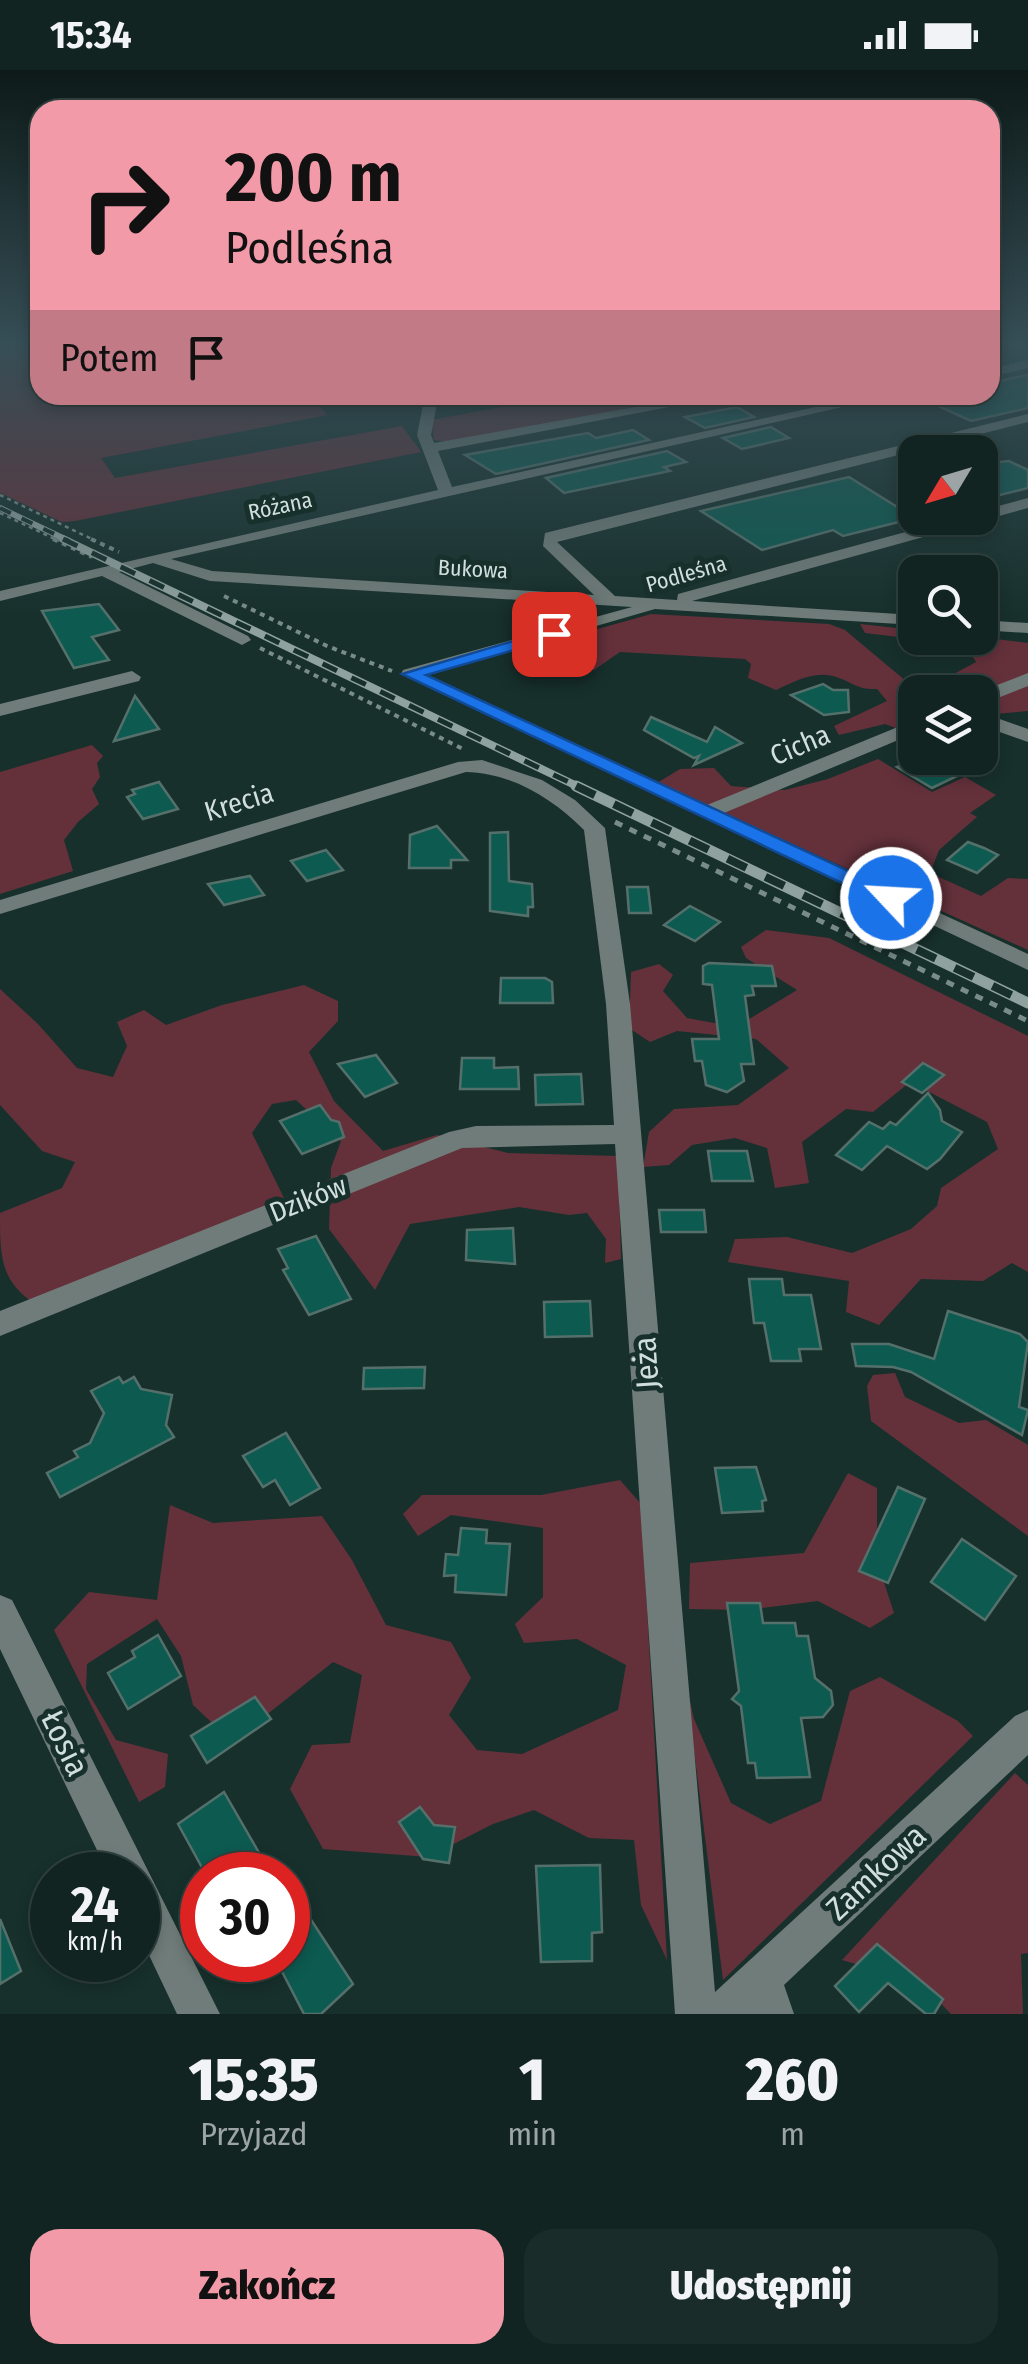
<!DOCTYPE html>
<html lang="pl">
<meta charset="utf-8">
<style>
body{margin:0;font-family:"Fira Sans Condensed",sans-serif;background:#1a2c2a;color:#f1f3f6;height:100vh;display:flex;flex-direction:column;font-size:38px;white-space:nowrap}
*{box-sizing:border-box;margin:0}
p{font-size:32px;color:#9ca4a5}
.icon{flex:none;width:55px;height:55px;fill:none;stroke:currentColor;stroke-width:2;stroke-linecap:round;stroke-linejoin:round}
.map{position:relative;height:1944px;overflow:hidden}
.side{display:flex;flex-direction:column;background:#112421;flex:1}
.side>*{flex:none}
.top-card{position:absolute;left:30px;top:30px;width:970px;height:305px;border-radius:30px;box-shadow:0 5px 15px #0003,0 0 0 2px #30413f;background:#f39aa8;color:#111;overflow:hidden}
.needle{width:65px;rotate:232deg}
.fabs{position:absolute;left:898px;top:365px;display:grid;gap:20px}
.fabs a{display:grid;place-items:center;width:100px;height:100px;border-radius:20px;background:#112421;box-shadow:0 5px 15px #0003,0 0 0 2px #30413f;font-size:50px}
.speed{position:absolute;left:30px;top:1782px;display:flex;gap:20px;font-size:50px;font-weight:700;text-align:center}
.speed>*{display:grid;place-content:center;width:130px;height:130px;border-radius:50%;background:#112421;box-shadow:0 5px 15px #0003,0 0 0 2px #30413f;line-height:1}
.speed small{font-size:25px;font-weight:400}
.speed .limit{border:15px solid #d22;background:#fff;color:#111}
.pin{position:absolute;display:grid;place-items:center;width:85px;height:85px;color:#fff;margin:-42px;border-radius:20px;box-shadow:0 5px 15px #0006}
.me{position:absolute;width:110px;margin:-55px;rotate:295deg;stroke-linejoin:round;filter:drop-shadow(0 0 8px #0008)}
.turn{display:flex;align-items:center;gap:35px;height:210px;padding:0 30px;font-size:45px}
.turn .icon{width:130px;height:130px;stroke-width:2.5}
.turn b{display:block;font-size:70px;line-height:85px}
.then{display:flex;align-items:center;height:95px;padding:0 30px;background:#0003;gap:20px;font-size:38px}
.eta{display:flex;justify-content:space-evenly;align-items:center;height:170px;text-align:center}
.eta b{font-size:60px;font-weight:800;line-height:70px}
.action{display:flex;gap:20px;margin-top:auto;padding:20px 30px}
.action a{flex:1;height:115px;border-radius:30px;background:#f39aa8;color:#111;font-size:40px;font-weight:800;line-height:115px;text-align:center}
.action a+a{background:#1a2c2a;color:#f1f3f6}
.status{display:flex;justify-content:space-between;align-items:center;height:70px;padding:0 50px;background:#112421;direction:ltr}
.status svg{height:28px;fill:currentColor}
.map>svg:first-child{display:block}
</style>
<div class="status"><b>15:34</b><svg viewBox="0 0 49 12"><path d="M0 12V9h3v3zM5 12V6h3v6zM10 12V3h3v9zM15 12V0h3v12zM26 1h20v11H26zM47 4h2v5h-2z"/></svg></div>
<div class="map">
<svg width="1028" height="1944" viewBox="0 0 1028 1944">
<rect width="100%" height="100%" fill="#17302c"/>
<g fill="#64313b">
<polygon points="0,276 40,276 40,325 383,325 351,332 344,326 313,331 328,345 101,388 115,408 402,356 421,382 75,451 62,452 0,423"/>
<polygon points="541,325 706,325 446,372 434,370 431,350 545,329"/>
<path d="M 651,544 L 829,554 L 845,560 L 919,622 L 915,622 L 915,665 L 885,654 L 839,665 L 834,656 L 887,631 L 877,619 C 859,620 855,614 839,608 C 816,599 796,611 776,620 L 748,608 L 751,594 L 745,589 L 620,582 L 594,600 L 582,599 L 575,587 L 581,576 L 580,564 Z"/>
<polygon points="860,554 915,560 915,568 980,567 1028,573 1028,641 995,644 980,638 980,622 942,622 939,612 976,592 966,575 865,563"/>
<polygon points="92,675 103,686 97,693 100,707 92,719 99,734 78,752 64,770 73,801 0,824 0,702"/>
<polygon points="878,689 932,722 965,707 996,725 970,743 977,747 939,780 930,803 981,826 1008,808 1028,809 1028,880 657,713 680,699 714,698 731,716 785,720 828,709"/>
<polygon points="766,860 829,868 1028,966 1028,1202 1012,1193 983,1211 921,1209 879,1255 846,1242 849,1211 728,1192 735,1169 787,1167 852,1183 911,1159 937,1136 941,1118 998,1079 987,1052 910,1012 873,1042 846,1039 802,1072 809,1113 775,1118 767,1078 735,1068 692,1075 669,1095 643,1097 649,1062 674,1039 738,1035 789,998 756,969 677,961 650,972 629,958 631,902 659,894 673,905 663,921 687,948 736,957 797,920 746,888 741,877"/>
<path d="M 304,915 L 338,931 L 338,951 L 309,982 L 334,1031 L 383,1081 L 437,1065 L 508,1083 L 618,1086 L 621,1189 L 605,1193 L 606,1169 L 587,1143 L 569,1145 L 519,1137 L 410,1154 L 375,1220 L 329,1159 L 331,1098 L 341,1071 L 296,1030 L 272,1034 L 252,1063 L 284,1128 L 34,1233 C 0,1211 0,1185 0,1143 L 62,1118 L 75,1092 L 42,1081 L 0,1035 L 0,919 L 38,954 L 77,998 L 113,1007 L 127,976 L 117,952 L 144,940 L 166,955 L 222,935 Z"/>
<polygon points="895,1303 905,1327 959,1353 986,1350 1028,1375 1028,1466 871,1351 867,1316 873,1305"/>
<polygon points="848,1403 877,1418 877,1491 894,1543 870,1558 818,1531 747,1540 689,1539 690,1493 804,1483"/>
<polygon points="620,1410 641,1434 667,1890 641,1835 634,1770 589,1768 534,1740 493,1754 428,1787 323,1779 290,1719 312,1675 350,1673 362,1605 333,1592 236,1669 224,1664 193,1635 181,1586 157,1549 87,1594 86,1619 116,1670 168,1684 165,1717 139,1732 54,1560 89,1522 157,1530 170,1435 213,1453 322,1446 352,1490 386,1555 451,1572 471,1608 449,1645 477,1680 522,1684 618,1640 626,1595 577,1569 524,1573 515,1554 543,1527 543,1458 451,1445 418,1466 403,1444 422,1425 541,1425"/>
<polygon points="880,1607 958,1651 973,1666 723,1910 685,1609 694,1649 731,1733 770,1754 821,1731 850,1621"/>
<polygon points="1015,1703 1028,1715 1028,1883 1021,1884 1023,1944 951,1944 921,1913 842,1890"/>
</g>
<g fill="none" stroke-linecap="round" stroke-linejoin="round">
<polyline stroke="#5c444a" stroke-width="4" points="0,285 40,279"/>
</g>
<g fill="#0d5a51" stroke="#55706b" stroke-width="2.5">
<polygon points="1028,305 1028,338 971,351 923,329 990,325 990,313"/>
<polygon points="737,337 754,347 705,358 685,347"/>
<polygon points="771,357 789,368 742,379 723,368"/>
<polygon points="633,360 649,370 496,404 465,385 588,363 596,368"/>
<polygon points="667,381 686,392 664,397 670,401 564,423 546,408"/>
<polygon points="980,387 991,393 1009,391 1028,400 1028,418 980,430"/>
<polygon points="849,407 915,448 843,466 833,460 762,480 701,441"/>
<polygon points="99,534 119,560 92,567 109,590 74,598 42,541"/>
<polygon points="823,614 833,620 848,620 849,642 824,645 791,625"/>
<polygon points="135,626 159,659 114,671"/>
<polygon points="651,647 707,672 715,657 742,673 694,695 699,686 694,688 644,660"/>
<polygon points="920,688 983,688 948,703 955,707 932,718 897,697"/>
<polygon points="159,712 178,739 143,749 127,727 135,724 132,720"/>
<polygon points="437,756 467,790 451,790 451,798 409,798 410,765"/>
<polygon points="508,762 509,811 532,814 533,837 528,837 528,846 490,841 490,763"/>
<polygon points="968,772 984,778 998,785 977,803 947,790"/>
<polygon points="326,780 343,800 307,811 291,791"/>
<polygon points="250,806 264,825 224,835 208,814"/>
<polygon points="627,817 648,817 651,843 629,843"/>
<polygon points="690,836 720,852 695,871 664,855"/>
<polygon points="709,893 772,896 776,916 752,916 754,925 745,926 754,994 741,994 744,1011 727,1022 706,1015 702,991 695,991 692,969 719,969 712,915 703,914 703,896"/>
<polygon points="501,908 545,908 552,912 553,933 500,933"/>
<polygon points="376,985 397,1013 365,1027 338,994"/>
<polygon points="462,988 494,988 494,998 518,997 519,1019 460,1019"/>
<polygon points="923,993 944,1005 922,1023 902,1012"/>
<polygon points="581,1004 583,1034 536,1035 535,1005"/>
<polygon points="928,1023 940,1040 942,1051 962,1062 940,1089 927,1099 887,1076 862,1100 836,1085 869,1052 883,1059 890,1052 896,1055"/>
<polygon points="320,1035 331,1050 339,1052 344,1067 302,1084 280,1051"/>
<polygon points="708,1081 747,1081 753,1111 712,1111"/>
<polygon points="659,1140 704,1140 706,1162 661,1162"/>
<polygon points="513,1158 515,1194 466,1190 467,1160"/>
<polygon points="316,1166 351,1229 309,1245 283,1200 288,1198 278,1179"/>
<polygon points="749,1209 782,1209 784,1225 811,1225 821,1279 799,1279 801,1291 771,1291 764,1253 754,1253"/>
<polygon points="590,1231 592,1266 545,1267 544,1232"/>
<polygon points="948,1241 1020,1264 1028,1272 1019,1337 1028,1340 1022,1365 911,1302 893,1297 856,1296 852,1274 889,1274 934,1289"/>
<polygon points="425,1297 424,1318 363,1319 364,1298"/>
<polygon points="119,1307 123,1313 134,1307 141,1319 172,1325 166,1355 174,1367 60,1427 47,1403 78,1387 74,1381 90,1373 104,1343 91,1321"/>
<polygon points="286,1363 320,1418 290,1435 275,1410 263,1417 243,1386"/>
<polygon points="756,1397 766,1430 762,1431 763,1441 722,1443 715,1398"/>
<polygon points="898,1417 925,1429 888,1513 859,1501"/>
<polygon points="461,1458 487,1460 486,1473 510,1474 506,1525 455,1522 456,1505 444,1506 446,1484 458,1485"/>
<polygon points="962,1469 1016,1506 985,1550 931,1512"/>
<polygon points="727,1533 760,1533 763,1553 795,1553 797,1566 808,1566 815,1608 831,1621 833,1635 823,1647 801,1648 810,1707 757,1708 755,1693 748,1693 741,1636 732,1629 739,1621"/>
<polygon points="158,1565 181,1606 128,1639 108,1603 135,1587 132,1581"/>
<polygon points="255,1627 271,1649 207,1693 191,1666"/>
<polygon points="224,1722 258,1781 270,1805 206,1805 194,1783 178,1754"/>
<polygon points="420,1737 434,1755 455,1757 449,1793 423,1789 399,1752"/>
<polygon points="600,1795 602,1862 592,1863 592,1891 541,1892 536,1796"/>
<polygon points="304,1839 353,1914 321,1944 304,1944 277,1892 288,1890 288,1851"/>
<polygon points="0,1849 21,1901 0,1914"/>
<polygon points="877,1874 943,1929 934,1944 926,1944 888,1913 859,1942 835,1916"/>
</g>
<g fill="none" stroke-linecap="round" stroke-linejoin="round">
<g stroke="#798c89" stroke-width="2.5" stroke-dasharray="4 4" stroke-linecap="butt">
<polyline points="0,425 96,471"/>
<polyline points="0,443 59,471"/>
</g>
<g stroke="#798c89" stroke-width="4" stroke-dasharray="5 5" stroke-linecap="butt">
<polyline points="53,469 92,487"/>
<polyline points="91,469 119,482"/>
<polyline points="224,526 327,576 392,601"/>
<polyline points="260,578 465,680"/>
</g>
<polyline stroke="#798c89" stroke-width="5" stroke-dasharray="8 8" stroke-linecap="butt" points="615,752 1028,951"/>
<g fill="#707c79" fill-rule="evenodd">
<polygon points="1028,290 1028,298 990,307 990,299"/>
<polygon points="425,325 475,325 437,333 431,365 434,373 703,325 732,325 438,381 452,417 870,325 895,325 171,489 212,501 594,525 543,476 545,463 1028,344 1028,352 557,472 615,526 677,530 678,524 957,448 980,448 980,441 1028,428 1028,438 692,531 915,545 915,555 655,539 427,605 707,735 915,650 915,663 724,743 1028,884 1028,900 401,604 403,600 632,537 210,511 153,493 119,502 248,566 251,570 242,575 102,506 0,531 0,521 438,420 417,365"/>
<polygon points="980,550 1028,553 1028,563 980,560"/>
<polygon points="132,601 141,607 139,611 0,646 0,634"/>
<polygon points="1028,603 1028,616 980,635 979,622"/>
<polygon points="980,642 1028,659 1028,672 980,655"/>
<path d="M 482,690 L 542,710 L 575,730 L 605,758 L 630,934 L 715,1922 L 1015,1646 L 1028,1640 L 1028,1685 L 784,1915 L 794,1944 L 675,1944 L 615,1074 L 462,1078 L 0,1266 L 0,1241 L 449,1062 L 476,1056 L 614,1055 L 606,934 L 584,760 C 552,728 511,703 466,702 L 0,844 L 0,830 L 458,692 Z"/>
<polygon points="0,1525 12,1530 220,1944 177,1944 138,1862 138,1805 109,1805 0,1579"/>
</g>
<defs>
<polyline id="rail-far2" points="0,438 69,471"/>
<polyline id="rail-far1" points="63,469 581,718"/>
<polyline id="rail" points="576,716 1028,933"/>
</defs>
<use href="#rail-far2" stroke="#90a29e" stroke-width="6"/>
<use href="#rail-far1" stroke="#90a29e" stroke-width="8"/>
<use href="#rail" stroke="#90a29e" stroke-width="11"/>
<use href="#rail-far2" stroke="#17302c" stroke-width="4" stroke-dasharray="12" stroke-linecap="butt"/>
<use href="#rail-far1" stroke="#17302c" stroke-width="5" stroke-dasharray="16" stroke-linecap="butt"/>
<use href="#rail" stroke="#17302c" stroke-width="8" stroke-dasharray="21" stroke-linecap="butt"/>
</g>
<linearGradient id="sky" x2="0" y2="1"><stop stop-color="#0d1a18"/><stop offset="0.5" stop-color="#364e56"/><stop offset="1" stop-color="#364e56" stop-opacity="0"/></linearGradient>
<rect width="1028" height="548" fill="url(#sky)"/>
<polygon fill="#1a73e8" stroke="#114b97" stroke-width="2.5" points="554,559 560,560 560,567 426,605 898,824 898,833 884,833 402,604"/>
<g text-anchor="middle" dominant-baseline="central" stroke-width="10" stroke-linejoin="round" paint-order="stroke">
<g font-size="22" fill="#d1dfdc" stroke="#17302c">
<text transform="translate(280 436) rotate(-12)">Różana</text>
<text transform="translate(473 499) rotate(3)">Bukowa</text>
<text transform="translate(686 504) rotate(-16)">Podleśna</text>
</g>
<g font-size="28" fill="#d1dfdc" stroke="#17302c">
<text transform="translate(800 675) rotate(-23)">Cicha</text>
<text transform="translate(239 732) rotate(-17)">Krecia</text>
<text transform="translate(308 1129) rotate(-22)">Dzików</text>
</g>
<g font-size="32" fill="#d1dfdc" stroke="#17302c">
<text transform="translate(646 1293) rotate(-94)">Jeża</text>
<text transform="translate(65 1673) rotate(64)">Łosia</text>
<text transform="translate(876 1802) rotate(-43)">Zamkowa</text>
</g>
</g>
</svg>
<div class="fabs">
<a><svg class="needle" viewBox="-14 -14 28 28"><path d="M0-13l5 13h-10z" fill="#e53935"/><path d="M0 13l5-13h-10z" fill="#9ca4a5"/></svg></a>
<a><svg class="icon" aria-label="search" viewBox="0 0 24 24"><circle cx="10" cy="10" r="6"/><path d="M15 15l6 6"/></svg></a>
<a><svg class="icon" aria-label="layers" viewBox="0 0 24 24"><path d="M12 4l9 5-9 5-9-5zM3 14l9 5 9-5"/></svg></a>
</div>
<div class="speed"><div>24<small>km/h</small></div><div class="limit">30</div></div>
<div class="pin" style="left:554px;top:564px;background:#d93025"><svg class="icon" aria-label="arrive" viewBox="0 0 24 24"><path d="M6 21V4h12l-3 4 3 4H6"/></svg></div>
<svg class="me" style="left:891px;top:828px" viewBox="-20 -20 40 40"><circle r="17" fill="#1a73e8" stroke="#fff" stroke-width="3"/><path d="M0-11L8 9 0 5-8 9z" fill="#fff"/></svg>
<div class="top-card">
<div class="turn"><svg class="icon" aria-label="right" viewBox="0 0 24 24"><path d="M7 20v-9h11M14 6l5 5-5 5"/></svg><div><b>200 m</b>Podleśna</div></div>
<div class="then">Potem<svg class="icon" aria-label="arrive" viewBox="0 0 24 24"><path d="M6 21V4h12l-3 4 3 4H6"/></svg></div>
</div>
</div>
<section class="side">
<div class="eta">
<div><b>15:35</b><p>Przyjazd</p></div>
<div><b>1</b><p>min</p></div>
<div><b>260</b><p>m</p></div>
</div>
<div class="action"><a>Zakończ</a><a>Udostępnij</a></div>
</section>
